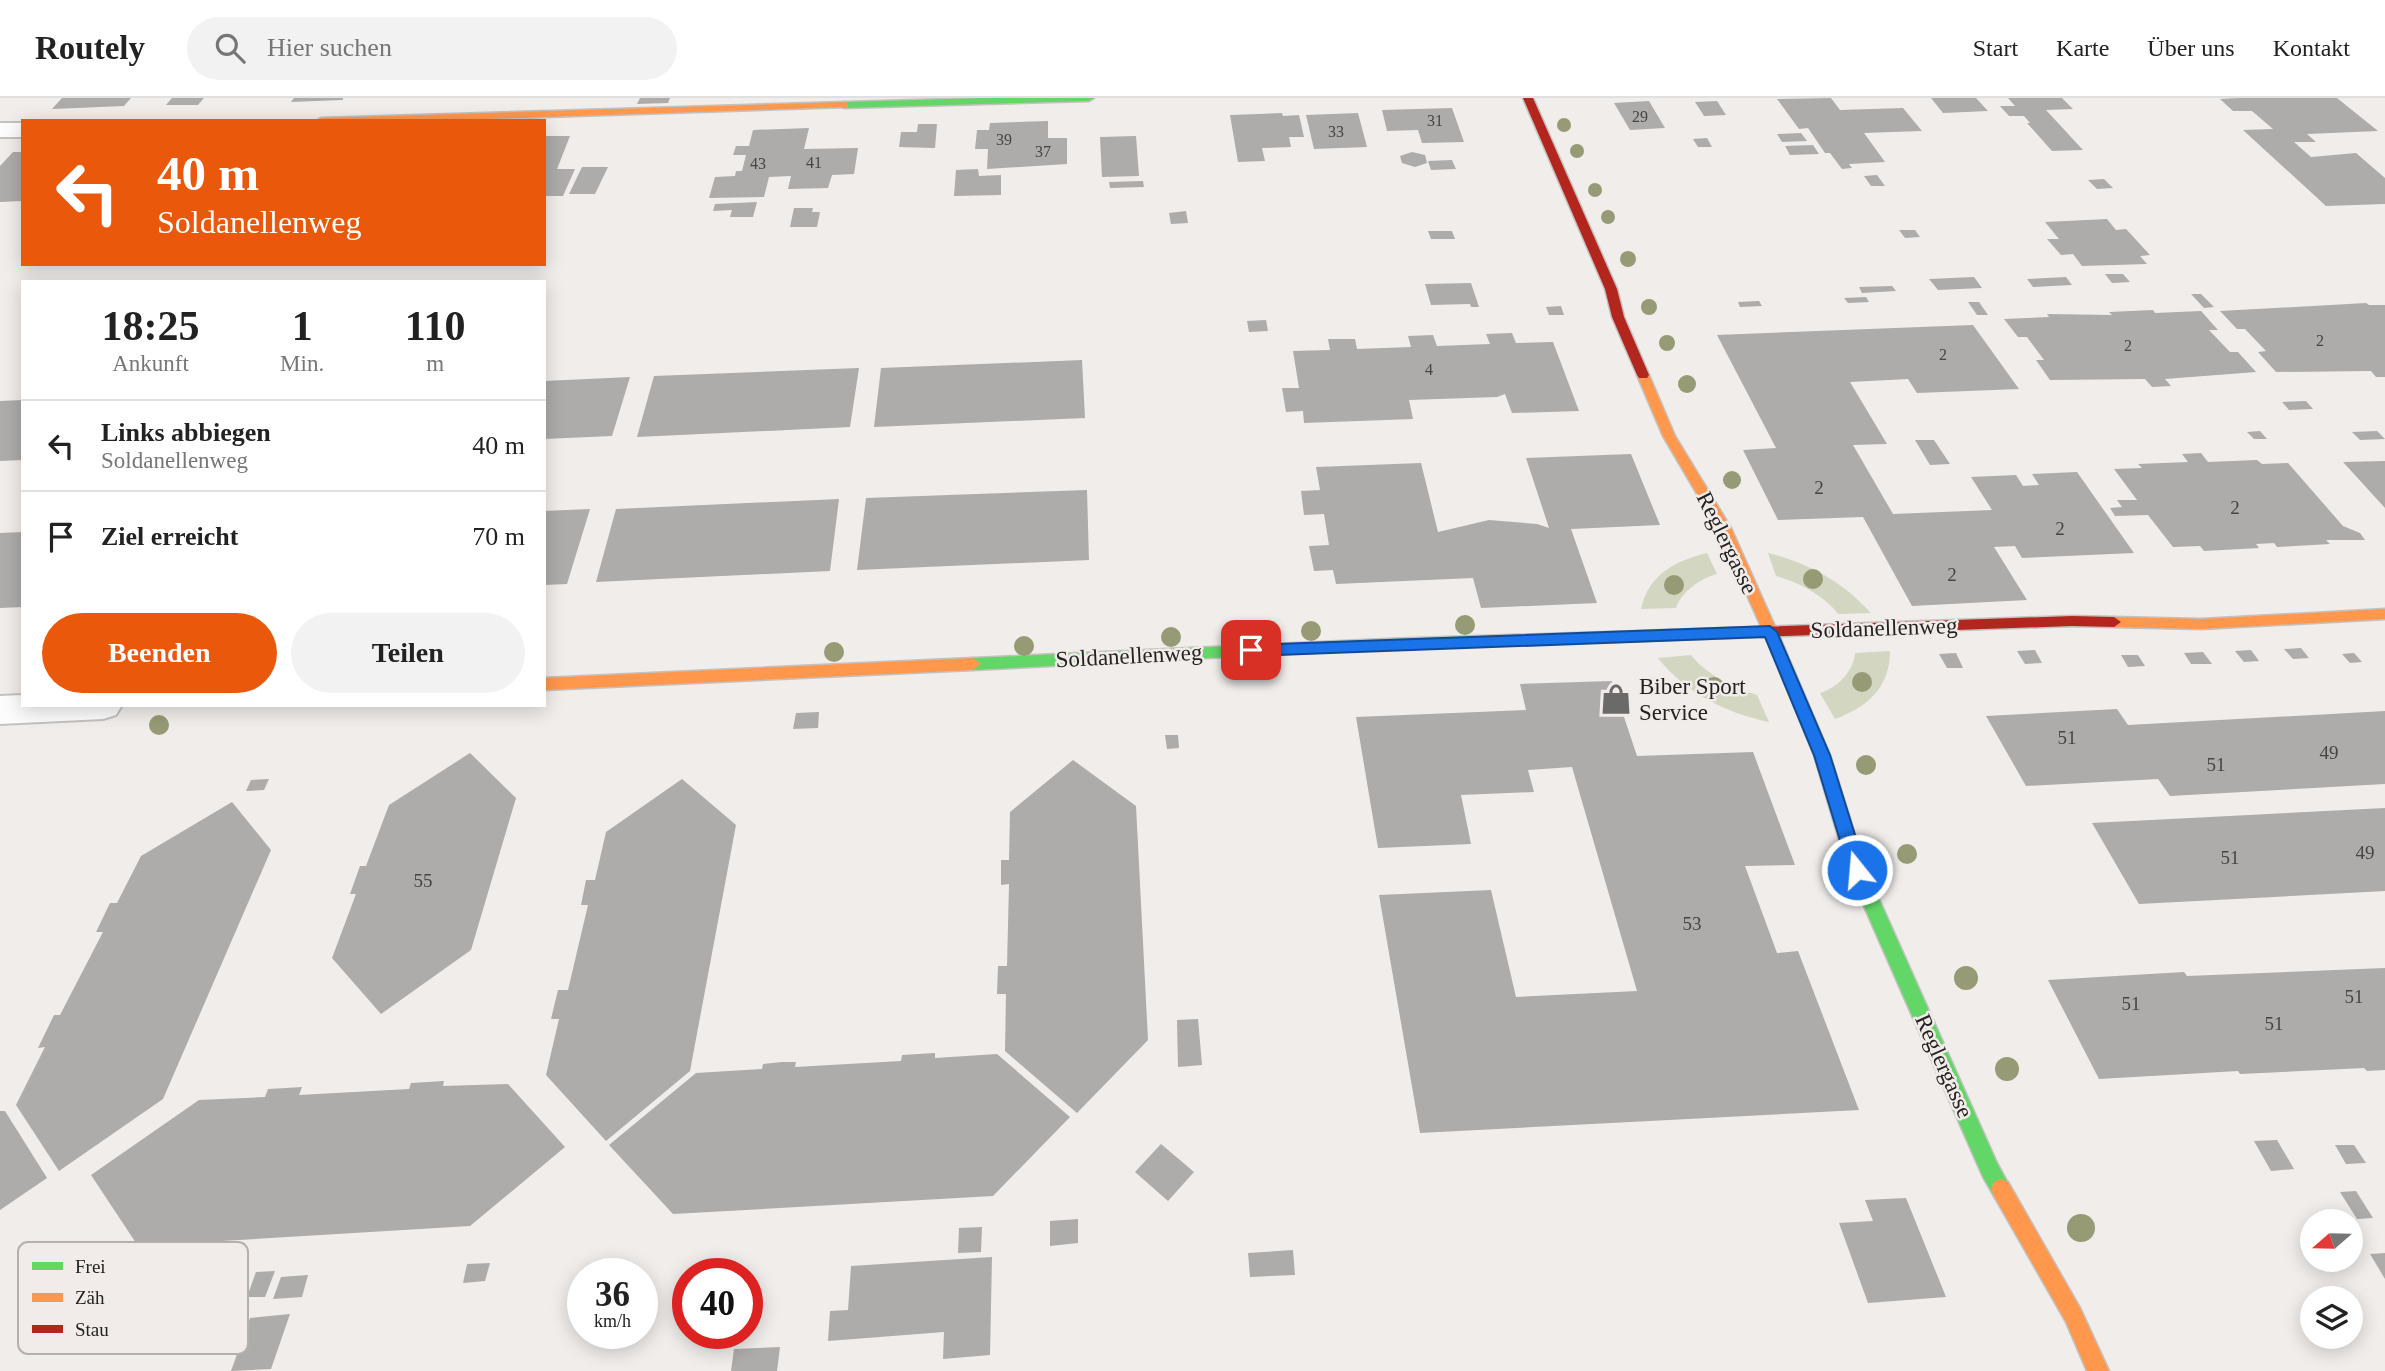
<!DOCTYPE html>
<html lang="de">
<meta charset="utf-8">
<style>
body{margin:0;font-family:"Times New Roman",serif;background:#f2f2f2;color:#222;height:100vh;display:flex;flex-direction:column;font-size:26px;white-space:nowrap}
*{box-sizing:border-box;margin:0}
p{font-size:23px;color:#767676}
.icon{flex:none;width:38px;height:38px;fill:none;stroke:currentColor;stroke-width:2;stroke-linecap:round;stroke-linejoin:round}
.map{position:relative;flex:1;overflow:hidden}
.side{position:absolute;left:21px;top:182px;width:525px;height:427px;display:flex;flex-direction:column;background:#fff;border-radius:0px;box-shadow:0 4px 18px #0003}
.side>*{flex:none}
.hud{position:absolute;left:21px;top:21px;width:525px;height:147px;border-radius:0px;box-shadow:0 4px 18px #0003;background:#ea580c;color:#fff;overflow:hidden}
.needle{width:46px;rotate:250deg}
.buttons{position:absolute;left:2300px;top:1111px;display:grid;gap:14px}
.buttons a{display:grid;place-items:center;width:63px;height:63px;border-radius:50%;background:#fff;box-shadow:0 4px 18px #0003;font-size:35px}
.speed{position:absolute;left:567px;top:1160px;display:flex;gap:14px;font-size:35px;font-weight:700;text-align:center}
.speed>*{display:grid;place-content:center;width:91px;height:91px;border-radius:50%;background:#fff;box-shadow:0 4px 18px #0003;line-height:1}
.speed small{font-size:18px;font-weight:400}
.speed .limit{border:10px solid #d22;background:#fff;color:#111}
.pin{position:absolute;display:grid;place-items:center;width:60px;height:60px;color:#fff;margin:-30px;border-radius:14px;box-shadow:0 4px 10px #0006}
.me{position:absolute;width:77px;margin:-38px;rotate:343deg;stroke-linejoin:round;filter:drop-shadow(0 0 5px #0008)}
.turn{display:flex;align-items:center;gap:24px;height:147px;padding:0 21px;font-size:32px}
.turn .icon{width:91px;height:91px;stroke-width:2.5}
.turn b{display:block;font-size:49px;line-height:60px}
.eta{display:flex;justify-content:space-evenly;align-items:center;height:119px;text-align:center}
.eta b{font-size:42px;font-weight:700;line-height:49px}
.button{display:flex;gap:14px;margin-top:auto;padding:14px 21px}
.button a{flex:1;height:80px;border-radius:42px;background:#ea580c;color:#fff;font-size:28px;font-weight:700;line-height:80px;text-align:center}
.button a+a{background:#f2f2f2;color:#222}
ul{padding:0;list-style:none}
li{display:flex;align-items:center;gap:21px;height:91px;padding:0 21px;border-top:2px solid #e0e0e0}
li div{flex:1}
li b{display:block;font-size:26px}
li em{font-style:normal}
header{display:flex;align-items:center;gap:42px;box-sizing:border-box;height:98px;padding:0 35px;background:#fff;border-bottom:2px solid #e0e0e0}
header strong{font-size:33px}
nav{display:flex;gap:38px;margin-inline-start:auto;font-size:24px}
.search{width:490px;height:63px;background:#f2f2f2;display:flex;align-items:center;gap:18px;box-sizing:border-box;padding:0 24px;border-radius:38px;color:#767676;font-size:26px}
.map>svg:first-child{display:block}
</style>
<header>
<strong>Routely</strong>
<div class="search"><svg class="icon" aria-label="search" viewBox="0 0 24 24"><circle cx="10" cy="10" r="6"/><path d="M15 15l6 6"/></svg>Hier suchen</div>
<nav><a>Start</a><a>Karte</a><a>Über uns</a><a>Kontakt</a></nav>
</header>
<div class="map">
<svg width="2385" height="1273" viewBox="0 0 2385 1273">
<rect width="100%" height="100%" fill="#f0edeb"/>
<g fill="#d3d6c1">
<path d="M 1707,455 L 1717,476 C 1701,480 1681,494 1676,510 L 1641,511 C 1649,476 1675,463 1707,455 Z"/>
<path d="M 1768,455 C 1809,465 1843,484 1871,515 L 1838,516 C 1825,498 1798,484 1776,478 Z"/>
<path d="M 1890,553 C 1890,589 1868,609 1835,621 L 1820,595 C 1837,590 1854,573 1855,555 Z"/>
<path d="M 1691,557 C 1706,576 1733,590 1757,597 L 1769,624 C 1726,615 1686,595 1658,560 Z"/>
</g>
<g fill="#adacaa">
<polygon points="62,0 131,0 124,8 52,11"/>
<polygon points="172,0 204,0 198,7 166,7"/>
<polygon points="294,0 343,0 343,2 291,4"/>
<polygon points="640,0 670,0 668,5 637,6"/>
<polygon points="1831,0 1840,12 1903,10 1922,33 1864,35 1885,64 1849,66 1852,70 1842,71 1830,55 1825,55 1808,30 1799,31 1777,1"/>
<polygon points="1931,0 1976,0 1988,13 1943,15"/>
<polygon points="2008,0 2062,0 2073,11 2046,12 2083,52 2052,53 2027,25 2030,25 2024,18 2009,18 2000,8 2015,8"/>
<polygon points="2238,0 2337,0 2378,33 2307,36 2316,44 2294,44 2311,59 2356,55 2385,80 2385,106 2326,108 2243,32 2273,31 2252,13 2233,13 2220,1"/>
<polygon points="1649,3 1665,30 1630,32 1614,5"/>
<polygon points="1717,3 1726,17 1704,18 1695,4"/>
<polygon points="1452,10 1464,44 1422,45 1418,32 1387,33 1382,12"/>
<polygon points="1282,15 1283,18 1299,17 1304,39 1289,39 1291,49 1262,50 1265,63 1238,64 1230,17"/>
<polygon points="1358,15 1367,49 1314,51 1306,17"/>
<polygon points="1048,23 1048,40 1067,40 1067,66 987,71 988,51 975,51 977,32 989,32 990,25"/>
<polygon points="918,26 937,26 935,50 899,49 901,34 917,34"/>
<polygon points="809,30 804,51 858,50 854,76 832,77 828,90 788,91 791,78 769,79 764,99 709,100 715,79 735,78 736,73 742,73 746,57 733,57 736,48 749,48 753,32"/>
<polygon points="1801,35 1807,43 1782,44 1777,36"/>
<polygon points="544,38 570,38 557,71 575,71 563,98 544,98"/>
<polygon points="1136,38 1139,78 1102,79 1100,39"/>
<polygon points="1707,40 1712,49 1698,49 1693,41"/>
<polygon points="1813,47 1819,56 1790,57 1785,48"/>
<polygon points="13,54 23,54 23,103 0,104 0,68"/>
<polygon points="1412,54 1425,57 1427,65 1415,69 1402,65 1400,58"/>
<polygon points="1452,62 1456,71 1431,72 1428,63"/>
<polygon points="582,69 608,69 595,96 569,96"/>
<polygon points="978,71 979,78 1001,77 1001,97 954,98 956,72"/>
<polygon points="1877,77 1885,88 1871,88 1864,78"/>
<polygon points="2104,81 2113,90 2097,91 2088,82"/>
<polygon points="1143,83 1144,89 1110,90 1109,84"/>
<polygon points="757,104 753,119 730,119 732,112 713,113 715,106"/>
<polygon points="794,110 813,110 812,114 820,114 817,129 790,129"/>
<polygon points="1186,113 1188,125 1171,126 1169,115"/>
<polygon points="2107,121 2116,132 2126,131 2150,157 2140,158 2147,166 2082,168 2073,156 2061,157 2047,141 2059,141 2045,124"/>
<polygon points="1899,132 1915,132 1920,139 1905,140"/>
<polygon points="1428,133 1452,133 1455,141 1431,141"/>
<polygon points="2105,176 2123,176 2130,184 2112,185"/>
<polygon points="1974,179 1982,190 1938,192 1929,181"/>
<polygon points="2066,179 2072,187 2033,189 2027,181"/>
<polygon points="1471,185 1479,209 1471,209 1470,206 1431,207 1425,186"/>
<polygon points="1892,188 1896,193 1862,195 1859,189"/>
<polygon points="2191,196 2201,196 2214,209 2204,210"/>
<polygon points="1866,199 1869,204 1848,205 1844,200"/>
<polygon points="1759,203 1762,208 1740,209 1738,204"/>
<polygon points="1968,204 1979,204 1988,217 1977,217"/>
<polygon points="2366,205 2369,207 2385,207 2385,279 2376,279 2371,273 2276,274 2258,254 2266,253 2245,231 2237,231 2220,213"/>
<polygon points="1561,208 1564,217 1549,217 1546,209"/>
<polygon points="2153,212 2155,215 2201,213 2218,232 2209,232 2230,254 2238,254 2256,274 2165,281 2171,288 2152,289 2145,281 2050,282 2036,262 2044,262 2027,239 2018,239 2004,221 2049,219 2047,216 2112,217 2109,214"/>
<polygon points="1266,222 1268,233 1249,234 1247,223"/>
<polygon points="1973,227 2019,291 1917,295 1908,281 1850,284 1887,346 1853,347 1893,416 1992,412 1971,379 2016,377 2023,388 2039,387 2032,376 2077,374 2134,455 2022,460 2015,448 1994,449 2027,502 1912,508 1863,419 1778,422 1743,352 1776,350 1717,237"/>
<polygon points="1512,235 1516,245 1553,244 1579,313 1512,315 1505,296 1497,299 1409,302 1413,321 1304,325 1303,313 1286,314 1282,290 1299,290 1293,253 1330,252 1328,241 1355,241 1357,251 1411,249 1408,238 1433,237 1437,248 1490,246 1486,236"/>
<polygon points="1082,262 1085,320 874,329 881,270"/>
<polygon points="859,270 850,329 637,339 654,278"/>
<polygon points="630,279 612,338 544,341 544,283"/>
<polygon points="23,302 23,362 0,363 0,303"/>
<polygon points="2306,303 2313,311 2289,312 2282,304"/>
<polygon points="2260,333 2267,341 2254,341 2247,334"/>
<polygon points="2377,333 2385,341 2360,342 2352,334"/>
<polygon points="1915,342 1934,342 1950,366 1930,367"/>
<polygon points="2201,355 2208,364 2257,362 2262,366 2288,365 2343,428 2360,435 2365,442 2326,442 2330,446 2277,449 2274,445 2256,446 2259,450 2204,453 2200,448 2173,449 2148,417 2115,418 2110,410 2122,409 2117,402 2137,402 2114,371 2142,370 2138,366 2188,364 2182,356"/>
<polygon points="1631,356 1660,427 1571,431 1597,505 1481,510 1473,480 1336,486 1333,472 1314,473 1309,448 1329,447 1324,416 1304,417 1301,393 1320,392 1316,369 1421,365 1438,434 1489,422 1537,426 1549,430 1526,360"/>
<polygon points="2385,363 2385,410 2343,364"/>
<polygon points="1087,392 1089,462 857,472 866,400"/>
<polygon points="839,401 830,473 596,484 616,411"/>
<polygon points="590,411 567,486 544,487 544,413"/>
<polygon points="23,434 23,509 0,510 0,435"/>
<polygon points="2301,550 2309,560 2293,561 2284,551"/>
<polygon points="2035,552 2042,565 2025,566 2017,553"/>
<polygon points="2251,552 2259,563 2244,564 2235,553"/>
<polygon points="2203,554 2212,566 2191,566 2184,555"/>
<polygon points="1956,555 1963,570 1947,570 1939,556"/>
<polygon points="2354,555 2362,564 2350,565 2342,556"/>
<polygon points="2121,557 2138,557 2145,568 2128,569"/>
<polygon points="1612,583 1637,658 1753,654 1795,767 1745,768 1777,855 1798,853 1859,1012 1420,1035 1379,797 1491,792 1516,899 1637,893 1572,669 1528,672 1534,694 1461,697 1471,746 1378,750 1356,619 1526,612 1520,586"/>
<polygon points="2117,611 2128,627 2385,613 2385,686 2170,698 2158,681 2026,688 1986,618"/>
<polygon points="819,614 818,630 793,631 796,615"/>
<polygon points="1165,637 1178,637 1179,650 1167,651"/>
<polygon points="470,655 516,700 471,852 381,916 332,860 356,796 350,796 360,768 366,768 389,707"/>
<polygon points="1073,662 1136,708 1148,942 1077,1015 1005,953 1006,896 997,896 998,868 1007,868 1009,786 1001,787 1001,762 1009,762 1010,714"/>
<polygon points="269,681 264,692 246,693 251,682"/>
<polygon points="682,681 736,727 690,973 606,1043 546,977 559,921 551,921 558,892 568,892 588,807 581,807 586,782 595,782 606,734"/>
<polygon points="232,704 271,752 163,1001 59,1073 16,1007 45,949 38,950 54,917 60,917 103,834 96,834 110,805 117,805 141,758"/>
<polygon points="2385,710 2385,793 2139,806 2092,725"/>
<polygon points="2385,870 2385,972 2367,973 2364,970 2240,976 2238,973 2099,981 2048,882 2184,874 2187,878"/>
<polygon points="1198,921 1202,967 1178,969 1177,922"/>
<polygon points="935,955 935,960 997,956 1070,1019 993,1098 673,1116 609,1047 696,975 762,971 763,966 782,964 796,964 795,969 901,963 902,957"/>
<polygon points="444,983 443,988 508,986 565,1049 470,1128 138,1148 91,1077 199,1002 265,999 268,991 286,990 302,989 299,997 409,991 411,985"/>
<polygon points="0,1013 5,1013 47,1080 0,1112"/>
<polygon points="2277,1042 2294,1071 2271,1073 2254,1043"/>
<polygon points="1161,1046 1194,1074 1168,1103 1135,1074"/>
<polygon points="2335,1047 2354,1047 2366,1065 2346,1066"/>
<polygon points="2356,1093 2373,1120 2357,1121 2340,1094"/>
<polygon points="1906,1100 1946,1199 1868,1205 1839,1125 1873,1123 1865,1102"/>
<polygon points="1078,1121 1078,1145 1050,1148 1050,1123"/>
<polygon points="982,1129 981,1154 958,1155 959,1130"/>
<polygon points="1293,1152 1295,1177 1250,1179 1248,1155"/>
<polygon points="2385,1155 2385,1181 2370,1156"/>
<polygon points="992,1159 990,1257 943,1261 944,1234 828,1243 830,1213 848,1212 851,1168"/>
<polygon points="490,1165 485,1183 463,1185 467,1166"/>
<polygon points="275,1173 265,1199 247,1199 256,1174"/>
<polygon points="308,1177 302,1199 273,1201 281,1179"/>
<polygon points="290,1216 271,1271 231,1273 250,1220"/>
<polygon points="780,1249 777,1273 731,1273 734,1251"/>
</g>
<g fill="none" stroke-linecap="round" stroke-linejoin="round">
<defs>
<g id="street">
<rect x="0" y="25" width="23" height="14"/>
<polygon points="23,597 23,607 122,607 116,617 103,621 0,626 0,598"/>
</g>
<g id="fast">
<polygon points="985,0 1094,0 1089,3 844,10 839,7 844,4"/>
<polygon points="1669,532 1676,537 1669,542 1387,551 973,572 965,566 973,560 1387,541"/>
<polygon points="1774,537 1781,542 1830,657 1866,772 1997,1065 2011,1091 2008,1098 2001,1101 1994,1098 1983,1079 1848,772 1814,657 1767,542"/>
</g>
<g id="slow">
<polygon points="844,4 848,5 848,9 427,23 316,23 321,20"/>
<polygon points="1643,273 1649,277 1675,338 1731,430 1781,542 1779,546 1769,546 1767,542 1717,430 1663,338 1637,277"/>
<polygon points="2385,511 2385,521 2201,531 2114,529 2107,524 2114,519 2201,521"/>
<polygon points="973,560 981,566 973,572 544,592 544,580"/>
<polygon points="2001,1081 2008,1084 2080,1210 2109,1273 2087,1273 2066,1224 1994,1098 1991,1091 1994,1084"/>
</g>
<g id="jam">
<polygon points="1523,0 1533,0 1617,191 1624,219 1649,277 1647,280 1639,280 1637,277 1612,219 1605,191"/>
<polygon points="2072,518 2114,519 2121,524 2114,529 2072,528 1669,542 1662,537 1669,532"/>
</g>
</defs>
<use href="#street" stroke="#c4c2c1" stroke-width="4"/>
<use href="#fast" stroke="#c4c2c1" stroke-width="3"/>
<use href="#slow" stroke="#c4c2c1" stroke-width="3"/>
<use href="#jam" stroke="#c4c2c1" stroke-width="3"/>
<use href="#street" fill="#fdfcfc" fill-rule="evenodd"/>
<use href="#fast" fill="#63d668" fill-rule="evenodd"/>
<use href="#slow" fill="#ff974d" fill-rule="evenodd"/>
<use href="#jam" fill="#b3261e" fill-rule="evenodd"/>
</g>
<g fill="#969a75">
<circle cx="1564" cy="27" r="7"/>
<circle cx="1577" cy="53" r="7"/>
<circle cx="1595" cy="92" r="7"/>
<circle cx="1608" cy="119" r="7"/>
<circle cx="1628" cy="161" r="8"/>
<circle cx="1649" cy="209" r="8"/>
<circle cx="1667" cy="245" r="8"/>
<circle cx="1687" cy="286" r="9"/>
<circle cx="1732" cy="382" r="9"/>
<circle cx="1813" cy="481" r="10"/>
<circle cx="1674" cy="487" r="10"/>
<circle cx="1465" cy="527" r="10"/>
<circle cx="1311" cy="533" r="10"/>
<circle cx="1171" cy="539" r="10"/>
<circle cx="1024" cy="548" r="10"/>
<circle cx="834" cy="554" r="10"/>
<circle cx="1862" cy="584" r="10"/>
<circle cx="1714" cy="589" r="10"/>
<circle cx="159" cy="627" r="10"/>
<circle cx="1866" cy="667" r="10"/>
<circle cx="1907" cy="756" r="10"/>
<circle cx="1966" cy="880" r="12"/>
<circle cx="2007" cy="971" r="12"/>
<circle cx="2081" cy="1130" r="14"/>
</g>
<polygon fill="#1a73e8" stroke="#114b97" stroke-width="2" points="1770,528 1777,534 1830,657 1866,772 1863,777 1851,777 1849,772 1814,657 1765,539 1251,558 1244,552 1251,547"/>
<defs>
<symbol id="shop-bare" viewBox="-9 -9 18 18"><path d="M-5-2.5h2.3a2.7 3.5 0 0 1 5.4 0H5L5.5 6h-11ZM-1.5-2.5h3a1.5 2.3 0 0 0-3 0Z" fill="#6b6a68" stroke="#f1ecea" stroke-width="2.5" paint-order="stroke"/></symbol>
</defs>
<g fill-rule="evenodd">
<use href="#shop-bare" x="1594" y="579" width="44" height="44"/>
</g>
<g text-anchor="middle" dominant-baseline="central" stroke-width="5" stroke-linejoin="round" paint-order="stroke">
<g font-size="16" fill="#464544">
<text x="1640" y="18">29</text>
<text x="1435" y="22">31</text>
<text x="1336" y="33">33</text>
<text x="1004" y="41">39</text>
<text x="1043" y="53">37</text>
<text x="814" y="64">41</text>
<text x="758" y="65">43</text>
<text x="2320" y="242">2</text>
<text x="2128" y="247">2</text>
<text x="1943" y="256">2</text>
<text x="1429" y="271">4</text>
</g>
<g font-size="19" fill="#464544">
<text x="1819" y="389">2</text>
<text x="2235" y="409">2</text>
<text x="2060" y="430">2</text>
<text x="1952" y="476">2</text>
<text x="2067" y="639">51</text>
<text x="2329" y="654">49</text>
<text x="2216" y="666">51</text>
<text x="2365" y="754">49</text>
<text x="2230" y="759">51</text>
<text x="423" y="782">55</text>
<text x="1692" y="825">53</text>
<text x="2354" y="898">51</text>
<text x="2131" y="905">51</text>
<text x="2274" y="925">51</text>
</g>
<g font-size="23" fill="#242322" stroke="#f1ecea">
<text transform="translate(1727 445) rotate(64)">Reglergasse</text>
<text transform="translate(1884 530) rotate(-2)">Soldanellenweg</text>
<text transform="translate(1129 558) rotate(-3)">Soldanellenweg</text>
<text transform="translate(1944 968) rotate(66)">Reglergasse</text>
</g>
<g font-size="23" fill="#242322" stroke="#f1ecea" text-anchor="start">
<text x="1639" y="588">Biber Sport<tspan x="1639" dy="26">Service</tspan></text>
</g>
</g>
<rect x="18" y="1144" width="230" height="112" rx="10" fill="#f1ecea" stroke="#b4b0ae" stroke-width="2"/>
<rect x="32" y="1164" width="31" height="8" fill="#63d668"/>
<rect x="32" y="1195" width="31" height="9" fill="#ff974d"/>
<rect x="32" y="1227" width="31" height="8" fill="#b3261e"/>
<g font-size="19" fill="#242322">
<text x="75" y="1175">Frei</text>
<text x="75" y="1206">Zäh</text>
<text x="75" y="1238">Stau</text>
</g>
</svg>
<div class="buttons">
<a><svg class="needle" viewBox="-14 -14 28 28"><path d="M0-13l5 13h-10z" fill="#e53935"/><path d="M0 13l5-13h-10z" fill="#767676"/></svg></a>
<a><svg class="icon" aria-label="layers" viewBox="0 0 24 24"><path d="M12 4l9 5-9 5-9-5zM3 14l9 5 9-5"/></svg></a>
</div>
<div class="speed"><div>36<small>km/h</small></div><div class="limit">40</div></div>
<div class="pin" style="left:1251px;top:552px;background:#d93025"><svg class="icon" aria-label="arrive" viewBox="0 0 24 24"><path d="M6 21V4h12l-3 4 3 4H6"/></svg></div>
<svg class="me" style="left:1857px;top:772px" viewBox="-20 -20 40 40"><circle r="17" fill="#1a73e8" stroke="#fff" stroke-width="3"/><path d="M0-11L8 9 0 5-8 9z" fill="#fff"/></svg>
<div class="hud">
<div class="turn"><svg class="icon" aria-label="left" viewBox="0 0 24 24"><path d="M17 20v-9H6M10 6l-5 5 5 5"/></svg><div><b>40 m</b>Soldanellenweg</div></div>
</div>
<section class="side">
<div class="eta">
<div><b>18:25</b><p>Ankunft</p></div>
<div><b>1</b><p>Min.</p></div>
<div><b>110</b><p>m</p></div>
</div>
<ul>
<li><svg class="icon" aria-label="left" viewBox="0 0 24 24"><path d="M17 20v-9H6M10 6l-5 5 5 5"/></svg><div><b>Links abbiegen</b><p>Soldanellenweg</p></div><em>40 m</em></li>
<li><svg class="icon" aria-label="arrive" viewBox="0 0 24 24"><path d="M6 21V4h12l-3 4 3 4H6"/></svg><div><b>Ziel erreicht</b></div><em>70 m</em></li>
</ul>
<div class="button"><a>Beenden</a><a>Teilen</a></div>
</section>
</div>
